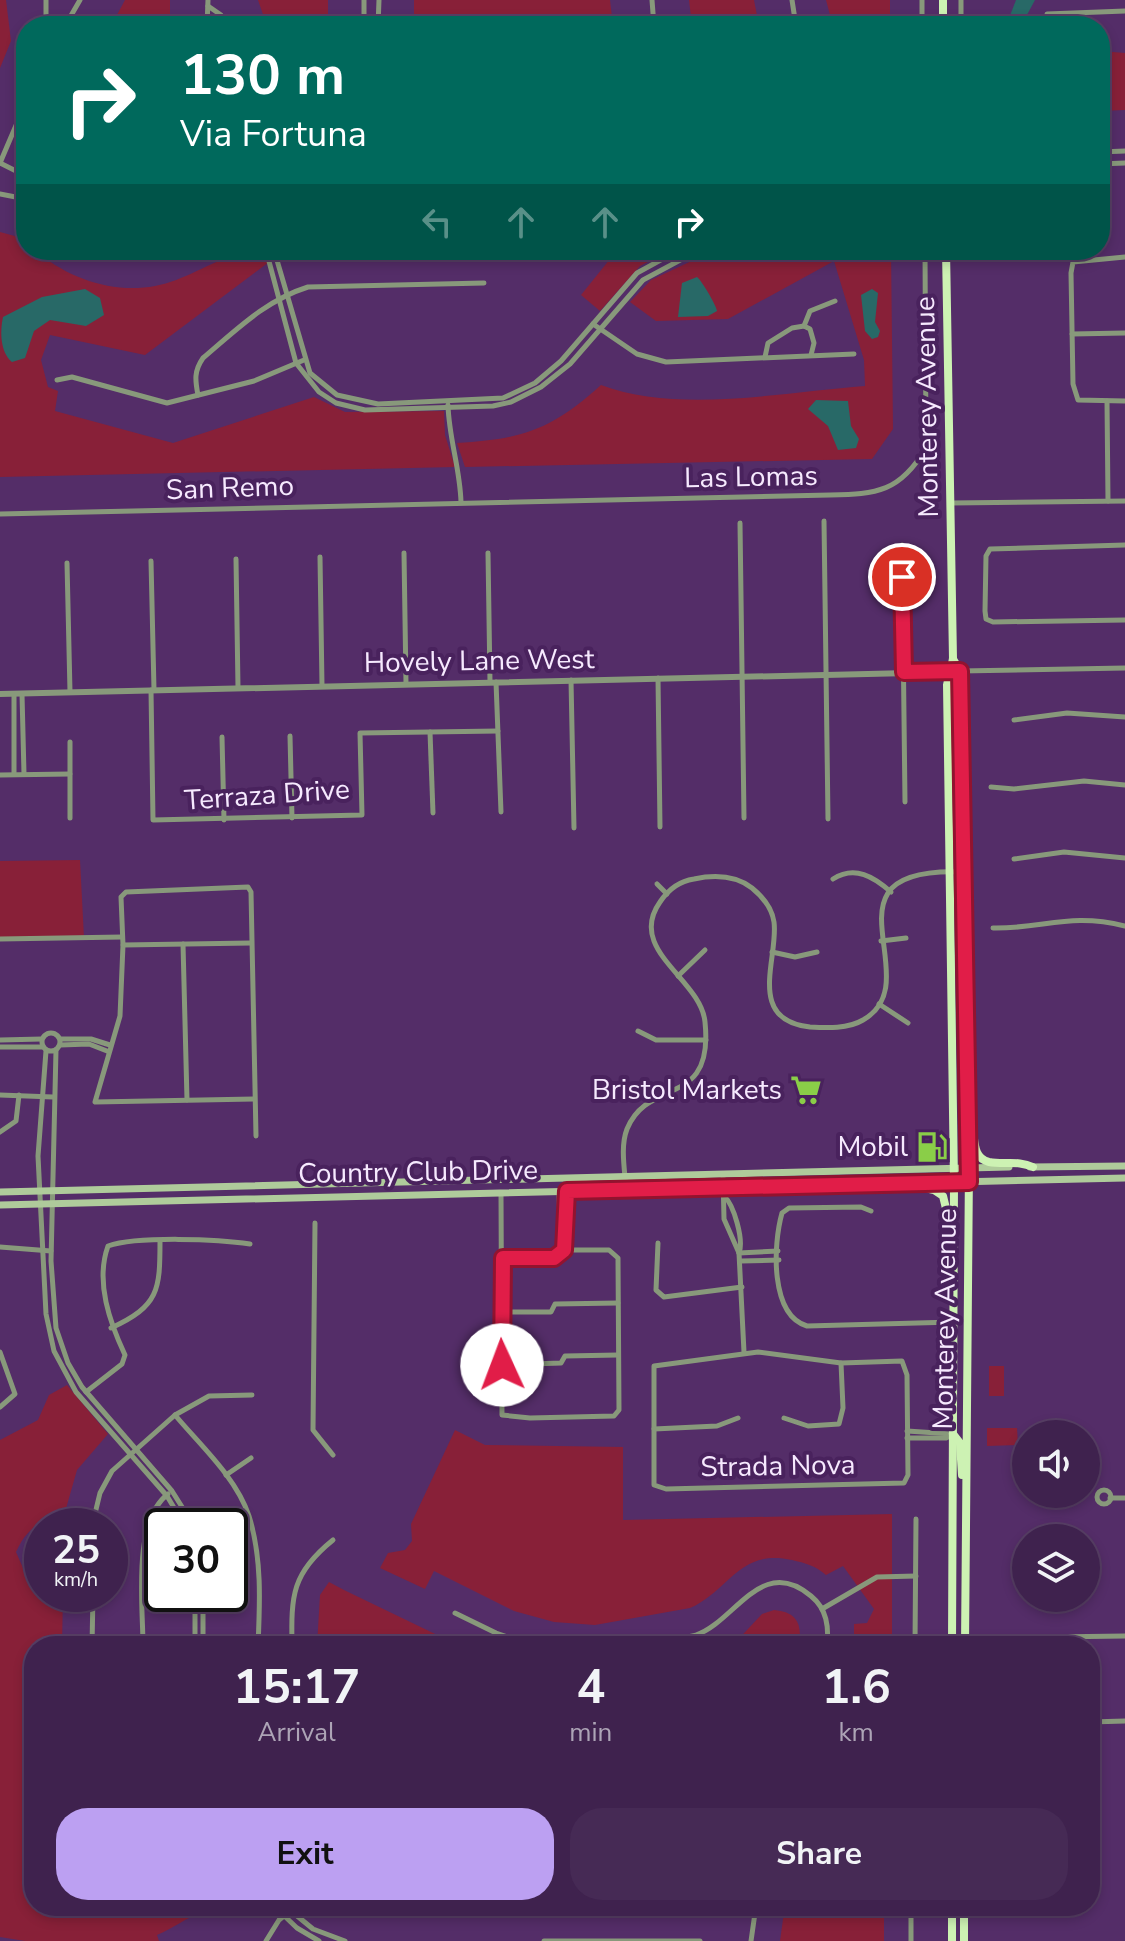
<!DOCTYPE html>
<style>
body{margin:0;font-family:"Nunito Sans",sans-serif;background:#462a55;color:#f1f3f6;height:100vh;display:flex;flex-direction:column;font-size:30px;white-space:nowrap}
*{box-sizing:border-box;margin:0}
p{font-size:26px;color:#ada4b6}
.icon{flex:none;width:44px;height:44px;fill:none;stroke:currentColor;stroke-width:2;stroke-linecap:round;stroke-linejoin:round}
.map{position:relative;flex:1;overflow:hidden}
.side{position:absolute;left:24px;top:1636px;width:1076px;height:280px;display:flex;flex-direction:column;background:#3f224e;border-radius:32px;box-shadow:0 4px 12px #0003,0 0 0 2px #583f66}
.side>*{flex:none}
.guide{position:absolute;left:16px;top:16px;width:1094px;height:244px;border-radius:32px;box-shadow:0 4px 12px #0003,0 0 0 2px #583f66;background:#00695c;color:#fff;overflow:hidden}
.fabs{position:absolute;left:1012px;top:1420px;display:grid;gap:16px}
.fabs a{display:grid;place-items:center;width:88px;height:88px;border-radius:50%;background:#3f224e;box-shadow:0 4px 12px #0003,0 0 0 2px #583f66;font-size:40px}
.speed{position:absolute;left:24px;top:1508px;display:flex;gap:16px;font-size:40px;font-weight:700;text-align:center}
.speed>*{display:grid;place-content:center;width:104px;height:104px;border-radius:50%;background:#3f224e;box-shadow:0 4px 12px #0003,0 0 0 2px #583f66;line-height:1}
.speed small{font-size:20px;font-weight:400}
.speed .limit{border:4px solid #111;border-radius:12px;background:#fff;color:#111}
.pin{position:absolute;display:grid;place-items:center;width:68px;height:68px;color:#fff;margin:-34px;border:4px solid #fff;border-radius:50%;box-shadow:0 2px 8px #0007}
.me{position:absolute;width:88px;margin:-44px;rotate:358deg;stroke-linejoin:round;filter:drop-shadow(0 0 6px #0008)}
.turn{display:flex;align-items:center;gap:28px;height:168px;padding:0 32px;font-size:36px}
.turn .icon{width:104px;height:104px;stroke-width:2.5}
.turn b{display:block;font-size:56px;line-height:68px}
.lanes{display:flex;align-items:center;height:76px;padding:0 32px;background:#0003;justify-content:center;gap:40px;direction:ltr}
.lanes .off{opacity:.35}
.eta{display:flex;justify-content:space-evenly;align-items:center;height:136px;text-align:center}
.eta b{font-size:48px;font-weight:700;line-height:56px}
.cta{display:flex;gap:16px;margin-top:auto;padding:16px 32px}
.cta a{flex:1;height:92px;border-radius:32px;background:#bca0f2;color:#111;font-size:32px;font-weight:700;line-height:92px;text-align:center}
.cta a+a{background:#462a55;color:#f1f3f6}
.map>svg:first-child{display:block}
</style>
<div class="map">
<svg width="1125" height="1941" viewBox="0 0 1125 1941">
<rect width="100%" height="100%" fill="#542d68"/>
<g fill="#882038">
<polygon points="0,0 6,0 11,41 0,68"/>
<polygon points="125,0 170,0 170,26 111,26"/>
<polygon points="258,0 328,0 328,26 267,26"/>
<polygon points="414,0 610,0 613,26 414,26"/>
<polygon points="689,0 754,0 759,26 692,26"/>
<polygon points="826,0 890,0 890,26 833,26"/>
<polygon points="1100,51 1125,53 1125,110 1100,111"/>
<path d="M 0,232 L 22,238 L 26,250 L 35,250 C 67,278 112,294 155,286 C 193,279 224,250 265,250 L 269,262 L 145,355 L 50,335 L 41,360 L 48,387 L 58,391 L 55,411 L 173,443 L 314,397 L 345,412 L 444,411 L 445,435 L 455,467 L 0,477 Z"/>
<polygon points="599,250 671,250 640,266 600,311 581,295 610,259"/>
<path d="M 715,250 L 891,250 L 893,429 L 872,459 L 465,467 L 457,443 C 523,439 551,430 601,385 C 678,414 783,392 865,386 L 864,360 L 834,261 L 728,319 L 656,321 L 630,302 L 651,280 Z"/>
<polygon points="80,860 84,938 0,939 0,861"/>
<rect x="989" y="1366" width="15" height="30"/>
<path d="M 67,1385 L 108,1434 L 77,1470 L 63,1519 C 37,1523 27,1528 16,1552 L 26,1575 L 42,1584 L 42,1594 L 63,1594 L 62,1646 L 34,1646 L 34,1906 L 199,1906 L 203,1912 C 185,1918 174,1928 157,1935 L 159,1941 L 25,1941 L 0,1937 L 0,1440 L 38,1420 L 49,1395 Z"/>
<polygon points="987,1428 1017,1428 1018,1445 987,1446"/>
<path d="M 455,1430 L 485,1445 L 623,1447 L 623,1520 L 892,1514 L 892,1646 L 854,1646 L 854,1624 L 867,1623 L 874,1609 L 843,1566 L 826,1575 C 816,1566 805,1563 792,1560 C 739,1548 729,1591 690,1608 L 595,1625 L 554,1622 L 514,1611 L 434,1571 L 425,1589 L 380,1568 L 388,1553 L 405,1550 L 412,1541 L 411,1524 Z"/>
<polygon points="329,1582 344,1590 460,1646 317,1646 320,1595"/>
<path d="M 774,1610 C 798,1612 802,1625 799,1646 L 732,1646 L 762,1614 Z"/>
<polygon points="884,1911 884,1941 780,1941 784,1912"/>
</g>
<g fill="#286967">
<polygon points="1016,0 1035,0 1021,26 1006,26"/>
<path d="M 697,277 C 702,281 716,305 717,311 L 708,316 L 678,317 L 682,283 Z"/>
<path d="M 85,289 L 100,298 L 104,315 L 86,326 L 50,320 L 34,331 L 25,358 L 12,362 C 0,352 0,331 3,317 L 42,297 Z"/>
<polygon points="872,289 878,293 875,322 880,331 878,337 872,339 865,331 861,295"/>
<polygon points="816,400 848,401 851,426 859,439 856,448 838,450 828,426 808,409"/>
</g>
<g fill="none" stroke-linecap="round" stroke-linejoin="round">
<g stroke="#88997b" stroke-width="5">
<polyline points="46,0 46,17 55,26"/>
<polyline points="364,0 364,26"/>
<polyline points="652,0 654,26"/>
<polyline points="792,0 796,26"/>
<polyline points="961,0 961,26"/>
<polyline points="208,6 221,15 225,26"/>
<polyline points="1047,14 1125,11"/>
<polyline points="65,26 80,0"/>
<polyline points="207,26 208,0"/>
<polyline points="378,26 379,0"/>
<polyline points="922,26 922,0"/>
<polyline points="1100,152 1125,151"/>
<polyline points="0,163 26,102"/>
<polyline points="0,163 26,176"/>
<polyline points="1100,164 1125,163"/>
<polyline points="0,194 26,199"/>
<polyline points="119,250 128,250"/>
<polyline points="266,250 296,363 319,392 336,403 365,410 493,406 511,402 541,387 570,364 643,280 699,250"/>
<polyline points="274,250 310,373 337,395 378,404 503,398 535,383 561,361 637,273 679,250"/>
<polyline points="1125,257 1073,262 1071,273 1073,384 1078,400 1125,401"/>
<polyline points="593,324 637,354 666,362 854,354"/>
<polyline points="1072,334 1125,333"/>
<polyline points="811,355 814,343 810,329 804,326 810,311 835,301"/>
<polyline points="765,357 768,343 792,328 804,326"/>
<polyline points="57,380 72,377 167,403 254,381 304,360"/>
<path d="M 198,395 C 195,380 194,371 203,358 C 236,330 266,300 308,287 L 484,283"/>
<polyline points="1107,401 1108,501"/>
<path d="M 448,405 C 449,439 460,468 461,502"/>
<polyline points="951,503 1125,501"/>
<path d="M 0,514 L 830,495 C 877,494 900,492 926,448 L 925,250"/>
<polyline points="824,521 828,819"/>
<polyline points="740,523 744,818"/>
<polyline points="902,545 905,802"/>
<polyline points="1125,545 990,549 986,556 985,611 986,619 993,622 1125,620"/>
<polyline points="404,553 406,684"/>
<polyline points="488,553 490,682"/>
<polyline points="320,557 322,686"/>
<polyline points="236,559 238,688"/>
<polyline points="151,561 154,690"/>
<polyline points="67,563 70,692"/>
<polyline points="960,671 1125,668"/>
<polyline points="658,678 660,827"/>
<polyline points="571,680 574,828"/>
<polyline points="496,682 501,812"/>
<polyline points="151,690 153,820 362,815 360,733 498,731"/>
<polyline points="14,694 14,774"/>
<polyline points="22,694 24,774"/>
<polyline points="1014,720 1067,713 1125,717"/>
<polyline points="430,732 433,813"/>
<polyline points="290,736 292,818"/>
<polyline points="222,737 224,820"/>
<polyline points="70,742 70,818"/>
<polyline points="0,775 70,774"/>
<polyline points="991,787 1014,789 1084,781 1125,785"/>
<polyline points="1014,859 1064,852 1125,858"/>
<path d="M 833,879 C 855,865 874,877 891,892"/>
<polyline points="657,884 667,894"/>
<path d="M 993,928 C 1044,929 1069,912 1125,926"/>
<polyline points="0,939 122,937"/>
<polyline points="881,941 906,938"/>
<polyline points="251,943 123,945 120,1016 95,1102 254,1099"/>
<polyline points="183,944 187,1100"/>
<polyline points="123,945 121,897 126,892 248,887 251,892 256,1136"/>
<polyline points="772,952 795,957 817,952"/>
<polyline points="678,976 705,950"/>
<polyline points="879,1004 908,1023"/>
<polyline points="638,1031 656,1040 706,1040"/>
<circle cx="51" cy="1042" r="9"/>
<polyline points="60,1039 91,1039 110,1045"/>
<polyline points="0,1040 42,1039"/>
<polyline points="60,1045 89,1044 107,1051"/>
<polyline points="0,1047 42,1047"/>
<polyline points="56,1050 51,1261 56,1328 68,1363 82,1387 172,1491 194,1526"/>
<polyline points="46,1051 38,1156 46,1314 54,1351 76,1392 167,1496 185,1526"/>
<polyline points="0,1095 53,1097"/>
<polyline points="0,1132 16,1121 19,1095"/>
<polyline points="723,1176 724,1219 739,1253"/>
<path d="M 626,1189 C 625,1171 620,1147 627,1129 C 649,1076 714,1109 705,1022 C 701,979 626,950 660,902 C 668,890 680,881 694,879 C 713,875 735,875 752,888 C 763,897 772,908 774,922 C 779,957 745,1020 810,1027 C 827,1028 848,1029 863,1020 C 932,981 812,867 961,872"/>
<polyline points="559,1192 560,1229 564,1234"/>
<polyline points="501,1193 502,1415 530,1418 614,1416 619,1410 618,1258 609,1250 564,1250 554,1258 503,1258"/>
<path d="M 724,1196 C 734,1205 744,1240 739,1253 L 744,1352"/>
<path d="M 871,1211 L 861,1207 L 789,1208 L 782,1213 C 773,1245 770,1315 807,1326 L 954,1322"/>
<polyline points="315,1223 313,1430 333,1455"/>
<polyline points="658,1243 656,1290 664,1297 742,1287"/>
<polyline points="0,1247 51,1251"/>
<polyline points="564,1250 567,1192"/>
<polyline points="739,1253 778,1251"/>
<polyline points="741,1261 779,1260"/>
<polyline points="500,1312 551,1312 555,1304 618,1303"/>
<path d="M 111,1328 C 159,1306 160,1290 160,1241"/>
<polyline points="0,1352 15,1394 0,1407"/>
<polygon points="758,1352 841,1363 902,1361 907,1375 908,1475 904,1483 666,1489 654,1485 654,1366"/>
<polyline points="502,1365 561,1363 565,1356 618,1355"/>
<path d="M 86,1392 L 122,1364 L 125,1355 C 110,1323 95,1282 108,1246 C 137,1236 219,1239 250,1244"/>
<path d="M 175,1415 C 200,1445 236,1477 249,1516 C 262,1558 260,1602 258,1646"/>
<polyline points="784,1418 808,1426 839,1424 843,1408 841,1363"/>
<polyline points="654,1429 717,1426 738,1418"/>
<polyline points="907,1431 952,1434"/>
<polyline points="907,1438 946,1438 953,1434"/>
<polyline points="226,1475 251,1458"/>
<circle cx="1104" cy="1497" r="7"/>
<polyline points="1110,1498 1125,1498"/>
<polyline points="92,1526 100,1493 112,1471 175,1415 209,1396 252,1395"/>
<polyline points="822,1609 877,1577 916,1576"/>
<polyline points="455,1613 496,1633 534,1646"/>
<polyline points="1051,1637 1125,1636"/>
<polyline points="92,1646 93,1594"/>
<path d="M 143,1646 C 143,1605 132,1521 168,1494"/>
<polyline points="195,1646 195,1594"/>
<polyline points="203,1646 203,1594"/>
<path d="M 292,1646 C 291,1595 292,1573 333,1540"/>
<path d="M 623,1646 C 635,1644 647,1639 659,1638 C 671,1637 684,1639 696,1635 C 735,1622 761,1554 811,1596 C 827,1609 829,1627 827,1646"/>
<polyline points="915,1646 916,1519"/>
<polyline points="1090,1722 1125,1721"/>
<polyline points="274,1906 297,1928 319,1941"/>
<polyline points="285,1906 313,1929 345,1941"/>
<polyline points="911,1906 911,1941"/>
<polyline points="266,1941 279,1920 296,1906"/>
<polyline points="544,1941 700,1941"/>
<polyline points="751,1941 756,1906"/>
</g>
<polyline stroke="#88997b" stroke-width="6" points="0,694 952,672"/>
<g stroke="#afcb9b" stroke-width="7">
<polyline points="1030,1167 1125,1166"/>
<polyline points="0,1192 1009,1167"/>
<polyline points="0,1205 1125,1178"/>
</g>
<g stroke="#cdf2b3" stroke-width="8">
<polyline points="943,0 943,26"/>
<polyline points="946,250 953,659 947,685 954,1183 952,1646"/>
<polyline points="953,659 960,671 969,1167 965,1646"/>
<path d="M 967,1114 C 979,1127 967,1157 989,1162 C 1005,1165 1018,1160 1033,1167"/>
<polyline points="908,1184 934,1190 943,1196 949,1221"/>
<polyline points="953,1434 960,1443 962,1475"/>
<polyline points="952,1906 952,1941"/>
<polyline points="964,1941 964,1906"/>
</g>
</g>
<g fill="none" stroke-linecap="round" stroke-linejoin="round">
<defs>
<polyline id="route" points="502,1365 503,1258 554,1258 564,1250 567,1191 969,1182 960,671 904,672 902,577"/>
</defs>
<use href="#route" stroke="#92132f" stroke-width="20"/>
<use href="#route" stroke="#e11d48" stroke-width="14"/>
</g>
<defs>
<symbol id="supermarket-bare" viewBox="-9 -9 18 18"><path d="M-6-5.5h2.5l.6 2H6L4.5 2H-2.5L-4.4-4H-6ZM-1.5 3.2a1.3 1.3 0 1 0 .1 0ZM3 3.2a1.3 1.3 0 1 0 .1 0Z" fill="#8ace48" stroke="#49225d" stroke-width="2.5" paint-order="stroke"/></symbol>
<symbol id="fuel-bare" viewBox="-9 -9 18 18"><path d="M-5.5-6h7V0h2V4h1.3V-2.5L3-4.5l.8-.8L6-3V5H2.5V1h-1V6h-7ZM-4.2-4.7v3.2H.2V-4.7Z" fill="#8ace48" stroke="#49225d" stroke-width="2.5" paint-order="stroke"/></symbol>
</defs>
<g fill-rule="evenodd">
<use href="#supermarket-bare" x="784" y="1068" width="44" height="44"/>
<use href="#fuel-bare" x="910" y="1125" width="44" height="44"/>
</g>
<g text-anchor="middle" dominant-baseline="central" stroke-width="8" stroke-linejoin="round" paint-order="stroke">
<g font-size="28" fill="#f6e9fe" stroke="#49225d">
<text transform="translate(927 407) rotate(-91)">Monterey Avenue</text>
<text transform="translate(751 477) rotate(-1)">Las Lomas</text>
<text transform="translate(230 488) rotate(-2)">San Remo</text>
<text transform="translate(479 661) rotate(-1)">Hovely Lane West</text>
<text transform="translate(267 795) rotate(-4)">Terraza Drive</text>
<text transform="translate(418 1172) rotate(-1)">Country Club Drive</text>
<text transform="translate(945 1319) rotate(-89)">Monterey Avenue</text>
<text transform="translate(778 1466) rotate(-1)">Strada Nova</text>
</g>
<g font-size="28" fill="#f6e9fe" stroke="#49225d" text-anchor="end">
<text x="782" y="1090">Bristol Markets</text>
<text x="908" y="1147">Mobil</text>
</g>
</g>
</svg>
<div class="fabs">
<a><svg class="icon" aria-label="sound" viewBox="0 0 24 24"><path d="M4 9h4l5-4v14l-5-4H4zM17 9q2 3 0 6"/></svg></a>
<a><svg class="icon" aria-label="layers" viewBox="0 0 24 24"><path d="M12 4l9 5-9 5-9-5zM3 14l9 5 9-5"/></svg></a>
</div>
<div class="speed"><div>25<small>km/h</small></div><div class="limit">30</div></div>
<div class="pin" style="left:902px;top:577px;background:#d93025"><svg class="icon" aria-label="arrive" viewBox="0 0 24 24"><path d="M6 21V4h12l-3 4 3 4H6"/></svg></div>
<svg class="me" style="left:502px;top:1365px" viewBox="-20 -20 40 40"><circle r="19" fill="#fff"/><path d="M0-13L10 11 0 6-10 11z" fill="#e11d48"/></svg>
<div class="guide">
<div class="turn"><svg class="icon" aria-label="right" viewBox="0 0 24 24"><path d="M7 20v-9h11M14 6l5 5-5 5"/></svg><div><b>130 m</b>Via Fortuna</div></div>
<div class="lanes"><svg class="icon off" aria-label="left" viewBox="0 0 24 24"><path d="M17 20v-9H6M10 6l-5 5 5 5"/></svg><svg class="icon off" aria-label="ahead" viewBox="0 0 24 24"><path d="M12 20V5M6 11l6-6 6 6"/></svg><svg class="icon off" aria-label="ahead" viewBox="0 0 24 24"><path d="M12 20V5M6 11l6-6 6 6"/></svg><svg class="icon" aria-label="right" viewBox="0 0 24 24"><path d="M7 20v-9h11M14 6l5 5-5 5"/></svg></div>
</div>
<section class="side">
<div class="eta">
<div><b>15:17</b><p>Arrival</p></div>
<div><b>4</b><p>min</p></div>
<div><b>1.6</b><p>km</p></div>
</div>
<div class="cta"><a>Exit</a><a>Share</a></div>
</section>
</div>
